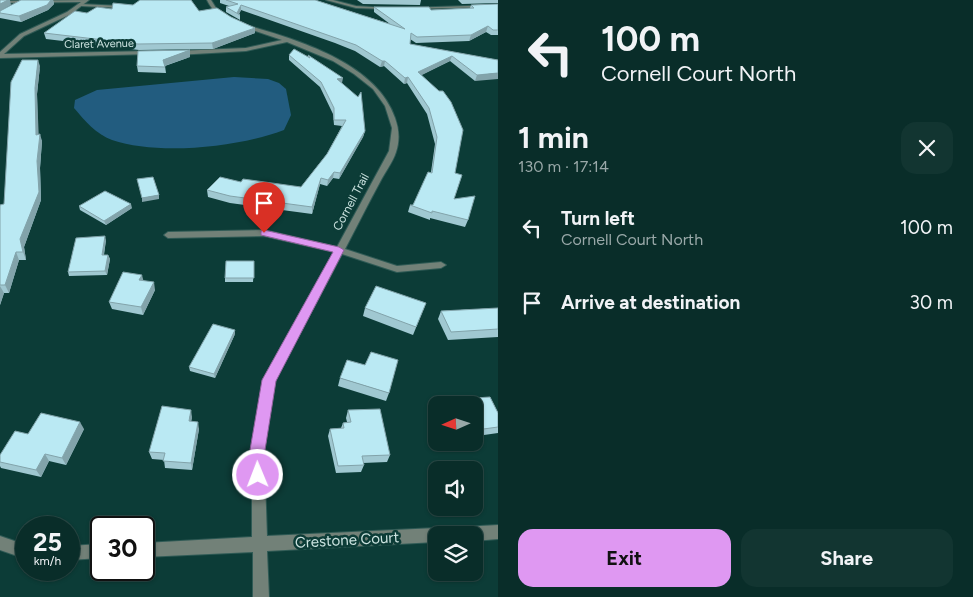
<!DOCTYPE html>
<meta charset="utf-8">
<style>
body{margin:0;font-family:Figtree,sans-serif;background:#123531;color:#f1f3f6;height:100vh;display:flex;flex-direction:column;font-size:19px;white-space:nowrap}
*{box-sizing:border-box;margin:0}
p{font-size:16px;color:#99a8a8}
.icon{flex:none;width:28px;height:28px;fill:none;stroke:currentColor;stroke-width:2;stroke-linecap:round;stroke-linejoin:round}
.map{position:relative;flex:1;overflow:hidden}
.sheet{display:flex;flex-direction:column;background:#092d29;width:475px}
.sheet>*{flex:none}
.banner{background:#092d29;color:#f1f3f6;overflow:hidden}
.needle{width:32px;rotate:267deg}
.fabs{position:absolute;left:428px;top:396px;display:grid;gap:10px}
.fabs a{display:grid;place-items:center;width:55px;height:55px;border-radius:10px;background:#092d29;box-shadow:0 1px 4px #0004,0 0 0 1px #294946;font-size:25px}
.speed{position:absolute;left:15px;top:516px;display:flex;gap:10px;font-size:25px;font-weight:700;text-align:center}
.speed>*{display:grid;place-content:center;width:65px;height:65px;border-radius:50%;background:#092d29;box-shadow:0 1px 4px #0004,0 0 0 1px #294946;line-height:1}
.speed small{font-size:12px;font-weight:400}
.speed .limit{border:2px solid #111;border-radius:8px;background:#fff;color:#111}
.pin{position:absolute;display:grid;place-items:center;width:42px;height:42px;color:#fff;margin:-51px -21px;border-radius:50% 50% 50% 0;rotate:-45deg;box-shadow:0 0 5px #0007}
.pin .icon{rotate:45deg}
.me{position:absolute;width:55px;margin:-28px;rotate:359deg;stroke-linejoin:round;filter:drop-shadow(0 0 4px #0008)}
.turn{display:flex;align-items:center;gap:18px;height:105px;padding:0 20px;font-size:22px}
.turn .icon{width:65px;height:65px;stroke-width:2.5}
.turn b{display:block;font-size:35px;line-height:42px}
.round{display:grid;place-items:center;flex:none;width:52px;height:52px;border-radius:15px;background:#123531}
.overview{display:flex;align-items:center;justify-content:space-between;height:85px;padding:0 20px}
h1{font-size:30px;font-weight:700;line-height:38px}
.cta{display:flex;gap:10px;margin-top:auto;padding:10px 20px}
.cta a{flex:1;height:58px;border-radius:15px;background:#df98f2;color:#111;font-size:20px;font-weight:700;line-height:58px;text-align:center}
.cta a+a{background:#123531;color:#f1f3f6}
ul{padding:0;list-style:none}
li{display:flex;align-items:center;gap:15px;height:75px;padding:0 20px}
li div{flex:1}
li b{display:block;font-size:19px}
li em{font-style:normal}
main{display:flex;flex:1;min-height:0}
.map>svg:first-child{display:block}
</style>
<main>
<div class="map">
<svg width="498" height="597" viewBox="0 0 498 597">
<rect width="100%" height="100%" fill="#0c3c37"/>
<path fill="#225c7f" d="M 234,77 L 268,79 L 279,83 L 286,89 L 291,115 L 284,130 C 239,147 159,156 112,140 C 96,134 85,121 74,108 L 75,100 L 97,90 Z"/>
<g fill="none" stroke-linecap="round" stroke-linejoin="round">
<defs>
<polygon id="lane" points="80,4 123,6 125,7 123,8 81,6"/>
<g id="street">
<polygon points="89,0 71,14 24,36 4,54 150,51 152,52 152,54 0,58 0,52 20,34 67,12 81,2 0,3 0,1"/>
<path d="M 207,0 L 211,0 L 216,8 L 226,14 L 226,16 C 216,15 211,8 207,0 Z"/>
<polygon points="326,0 333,0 356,6 388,8 386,9 356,8"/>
<polygon points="498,5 498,7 406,9 404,8"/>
<path d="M 243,24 C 295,39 376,62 395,118 C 399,129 400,140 396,152 C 393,162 385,172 380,182 C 368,204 357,226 345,249 L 397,266 L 441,262 L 446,265 L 441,268 L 397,272 L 342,254 L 275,380 L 264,450 L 267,536 L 436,528 L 440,529 L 444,528 L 498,525 L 498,539 L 474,541 L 474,535 L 436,535 L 436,542 L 267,551 L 269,597 L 253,597 L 253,552 L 144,557 L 144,543 L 252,537 L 252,450 L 263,380 L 334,252 L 264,236 L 168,238 L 164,235 L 168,232 L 264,230 L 337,247 L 389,151 L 392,128 L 385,106 L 373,89 L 354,74 L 333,61 L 287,42 L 246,51 L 177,55 L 174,53 L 177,51 L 246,48 L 282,40 L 241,26 Z"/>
<polygon points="0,536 26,545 26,559 0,550"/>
<polygon points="101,544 101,558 69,560 69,546"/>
</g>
</defs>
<use href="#lane" stroke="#2f5a55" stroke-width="2"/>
<use href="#street" stroke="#2f5a55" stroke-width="2"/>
<use href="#lane" fill="#728178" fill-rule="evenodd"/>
<use href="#street" fill="#728178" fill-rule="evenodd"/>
</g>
<g fill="#a0c8d1">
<polygon points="21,0 53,0 54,4 48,10 21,22 0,18 0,11"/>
<polygon points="220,0 315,0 390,24 374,12 374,7 431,10 470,8 471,5 498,4 498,35 491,35 486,32 469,41 416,43 410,39 410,44 498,60 475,81 450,61 421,75 455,173 454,199 468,220 465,227 430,218 430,220 408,212 410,205 413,205 431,172 435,144 427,114 407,83 404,84 384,66 380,67 355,51 335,43 241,10 239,14 240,15 240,20 226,12 226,7 229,6 220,3"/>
<polygon points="357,0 421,0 420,5 363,4"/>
<polygon points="458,0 498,0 498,3 462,4"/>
<polygon points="133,5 199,11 231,17 255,28 255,33 213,49 139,50 46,39 44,33 87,13"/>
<polygon points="289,55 308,57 308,55 342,83 365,131 363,137 339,179 333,178 327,186 320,184 312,214 230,203 208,197 207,190 241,182 301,187 327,154 342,126 334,125 333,114 320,87 289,60"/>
<polygon points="190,57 165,66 166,73 138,72 137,66"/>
<polygon points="40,66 37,94 38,134 42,141 40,168 41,200 24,247 26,260 19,260 9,293 4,293 0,305 0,205 4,204"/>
<polygon points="79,206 132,208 106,225 80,210"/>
<polygon points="106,240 104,255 108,255 110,259 107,275 69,276 68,272"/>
<polygon points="254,261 253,282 225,282 225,278"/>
<polygon points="144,281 155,290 143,315 112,309 109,302"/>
<polygon points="426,303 413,335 363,316 365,308"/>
<polygon points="498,308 498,337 448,340 438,319 441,311"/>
<polygon points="235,334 215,378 190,371 189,367"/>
<polygon points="340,378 389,393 386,401 338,386"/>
<polygon points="490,397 498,413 498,433 477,436 474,442 474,405 442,405 445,400"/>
<polygon points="348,410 390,455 387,462 363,463 364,465 361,472 336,473 328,436 330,429 341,428 343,423 347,422 346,418"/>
<polygon points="192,417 191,421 199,429 192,470 165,468 164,460 152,459 149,452"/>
<polygon points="84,429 66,465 49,461 41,477 1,468 0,466 0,455 28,434"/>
<polygon points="447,442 463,442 448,444"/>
</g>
<g fill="#82a3aa">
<polygon points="8,0 10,0 11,5 0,11 0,4"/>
<polygon points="51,0 53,0 54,4 48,10 21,22 19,16"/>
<polygon points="241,5 241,10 239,14 237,13"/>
<polygon points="488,26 486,32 469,41 471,35"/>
<polygon points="255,28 255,33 213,49 212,43"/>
<polygon points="190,50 190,57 164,66 163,60"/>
<polygon points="452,56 450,61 416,78 418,72"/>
<polygon points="38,60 40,66 37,94 39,142 36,135 35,88"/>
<polygon points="382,61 385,61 384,66 380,67"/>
<polygon points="498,73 498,79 475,81 477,75"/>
<polygon points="408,77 407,83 404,84 405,78"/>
<polygon points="343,78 342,83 337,79"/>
<polygon points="365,131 363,137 339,179 340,173"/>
<polygon points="40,134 42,141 40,168 41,200 24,247 26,260 23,252 20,239 37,161"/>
<polygon points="334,172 333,178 327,186 328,180"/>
<polygon points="321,178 320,184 312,214 312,207"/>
<polygon points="159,195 159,199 142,202 142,198"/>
<polygon points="131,204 132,208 106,225 104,221"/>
<polygon points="105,236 106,240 103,259 102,255"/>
<polygon points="16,252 19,260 9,293 5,285"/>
<polygon points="108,255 110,259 107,275 105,271"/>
<polygon points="142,275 144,283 139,280"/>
<polygon points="154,282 155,290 143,315 141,307"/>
<polygon points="0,286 4,293 0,305"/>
<polygon points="235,330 235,334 215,378 214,374"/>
<polygon points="191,410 192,417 190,429 189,421"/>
<polygon points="80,422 84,429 66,465 62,458"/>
<polygon points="198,422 199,429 192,470 191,463"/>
<polygon points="45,454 49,461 41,477 36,470"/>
</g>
<g fill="#bae9f3" stroke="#82a3aa">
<polygon points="0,0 8,0 0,4"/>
<polygon points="21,0 51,0 47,5 19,16 0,13 0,11"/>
<polygon points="140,0 191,0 199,11 217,8 231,17 255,28 212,43 138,44 44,33 75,11 87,13 97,7 112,9 113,3 133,5"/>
<polygon points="226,0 315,0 405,29 374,7 429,7 431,10 474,8 471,5 498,4 498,30 493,30 488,26 471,35 417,37 411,33 410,44 498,60 498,73 477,75 452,56 418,72 439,91 443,91 451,102 463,130 455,173 462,175 454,199 475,196 468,220 432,211 432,213 410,205 413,205 428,172 432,173 437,137 429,108 408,77 405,78 385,61 382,61 356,45 336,38 241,5 237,13 240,15 226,7 238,4"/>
<polygon points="294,49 310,58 308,55 343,78 337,79 358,97 361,92 365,131 340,173 334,172 328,180 321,178 312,207 230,196 207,190 220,177 241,182 243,179 301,187 327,154 346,120 334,120 334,108 321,82 289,55"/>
<polygon points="190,50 163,60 165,67 137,66 138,51"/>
<polygon points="22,60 38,60 35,88 36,135 40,134 37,161 39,192 20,239 23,252 16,252 5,285 0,285 0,205 4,204 11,82"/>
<polygon points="153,177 159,195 142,198 137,179"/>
<polygon points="105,191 131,204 104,221 79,206"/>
<polygon points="105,236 102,255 108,255 105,271 68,272 76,238"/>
<polygon points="226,261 254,261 254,278 225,278"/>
<polygon points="123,272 142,275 139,280 154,282 141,307 109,302"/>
<polygon points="376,286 426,303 416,327 365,308"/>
<polygon points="498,308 498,329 451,332 441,311"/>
<polygon points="213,324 235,330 214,374 189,367"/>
<polygon points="371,352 398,360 389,393 340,378 347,360 365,365"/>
<polygon points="490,397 498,413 498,427 476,430 478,435 474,435 474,405 447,405 445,400"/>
<polygon points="162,406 191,410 189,421 198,422 191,463 163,461 165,453 149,452"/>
<polygon points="380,409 390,455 362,456 364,465 338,466 330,429 344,428 343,423 351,422 348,410"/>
<polygon points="41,413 80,422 62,458 45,454 36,470 0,462 0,455 15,431 28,434"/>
</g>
<polygon fill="#df98f2" stroke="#91639d" points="264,230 339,247 344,250 276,381 265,450 265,475 263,480 258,482 252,480 250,475 250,450 262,380 333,252 261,235 261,231"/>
<g text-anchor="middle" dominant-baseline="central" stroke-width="5" stroke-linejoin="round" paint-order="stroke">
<g font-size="11" fill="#cce3e0" stroke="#0c3c37">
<text transform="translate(99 44) rotate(-1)">Claret Avenue</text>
</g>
<g font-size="12" fill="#cce3e0" stroke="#0c3c37">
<text transform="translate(351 202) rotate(-62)">Cornell Trail</text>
</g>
<g font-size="15" fill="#cce3e0" stroke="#0c3c37">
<text transform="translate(347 540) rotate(-3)">Crestone Court</text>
</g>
</g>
</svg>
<div class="fabs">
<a><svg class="needle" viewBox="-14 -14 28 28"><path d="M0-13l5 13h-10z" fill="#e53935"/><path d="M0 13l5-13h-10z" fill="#99a8a8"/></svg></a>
<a><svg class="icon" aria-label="sound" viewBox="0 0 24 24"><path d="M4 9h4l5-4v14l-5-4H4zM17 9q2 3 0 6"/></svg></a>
<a><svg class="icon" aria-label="layers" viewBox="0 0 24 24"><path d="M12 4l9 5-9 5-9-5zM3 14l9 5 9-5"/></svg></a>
</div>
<div class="speed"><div>25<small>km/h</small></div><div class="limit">30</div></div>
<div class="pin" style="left:264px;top:233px;background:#d93025"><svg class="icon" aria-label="arrive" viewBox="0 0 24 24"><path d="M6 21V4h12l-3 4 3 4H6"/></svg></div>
<svg class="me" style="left:258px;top:475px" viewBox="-20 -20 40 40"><circle r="17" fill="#df98f2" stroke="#fff" stroke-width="3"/><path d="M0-11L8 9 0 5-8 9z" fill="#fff"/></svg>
</div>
<section class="sheet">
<div class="banner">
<div class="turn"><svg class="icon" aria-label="left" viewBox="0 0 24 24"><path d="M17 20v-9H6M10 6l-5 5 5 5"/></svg><div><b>100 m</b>Cornell Court North</div></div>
</div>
<div class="overview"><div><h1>1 min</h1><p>130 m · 17:14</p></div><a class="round"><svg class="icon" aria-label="close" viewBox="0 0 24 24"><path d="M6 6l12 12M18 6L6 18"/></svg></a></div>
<ul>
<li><svg class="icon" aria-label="left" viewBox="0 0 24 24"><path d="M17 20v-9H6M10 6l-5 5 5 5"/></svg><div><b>Turn left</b><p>Cornell Court North</p></div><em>100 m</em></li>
<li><svg class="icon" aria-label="arrive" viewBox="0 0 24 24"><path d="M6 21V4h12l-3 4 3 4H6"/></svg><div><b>Arrive at destination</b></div><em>30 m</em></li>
</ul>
<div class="cta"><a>Exit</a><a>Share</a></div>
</section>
</main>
